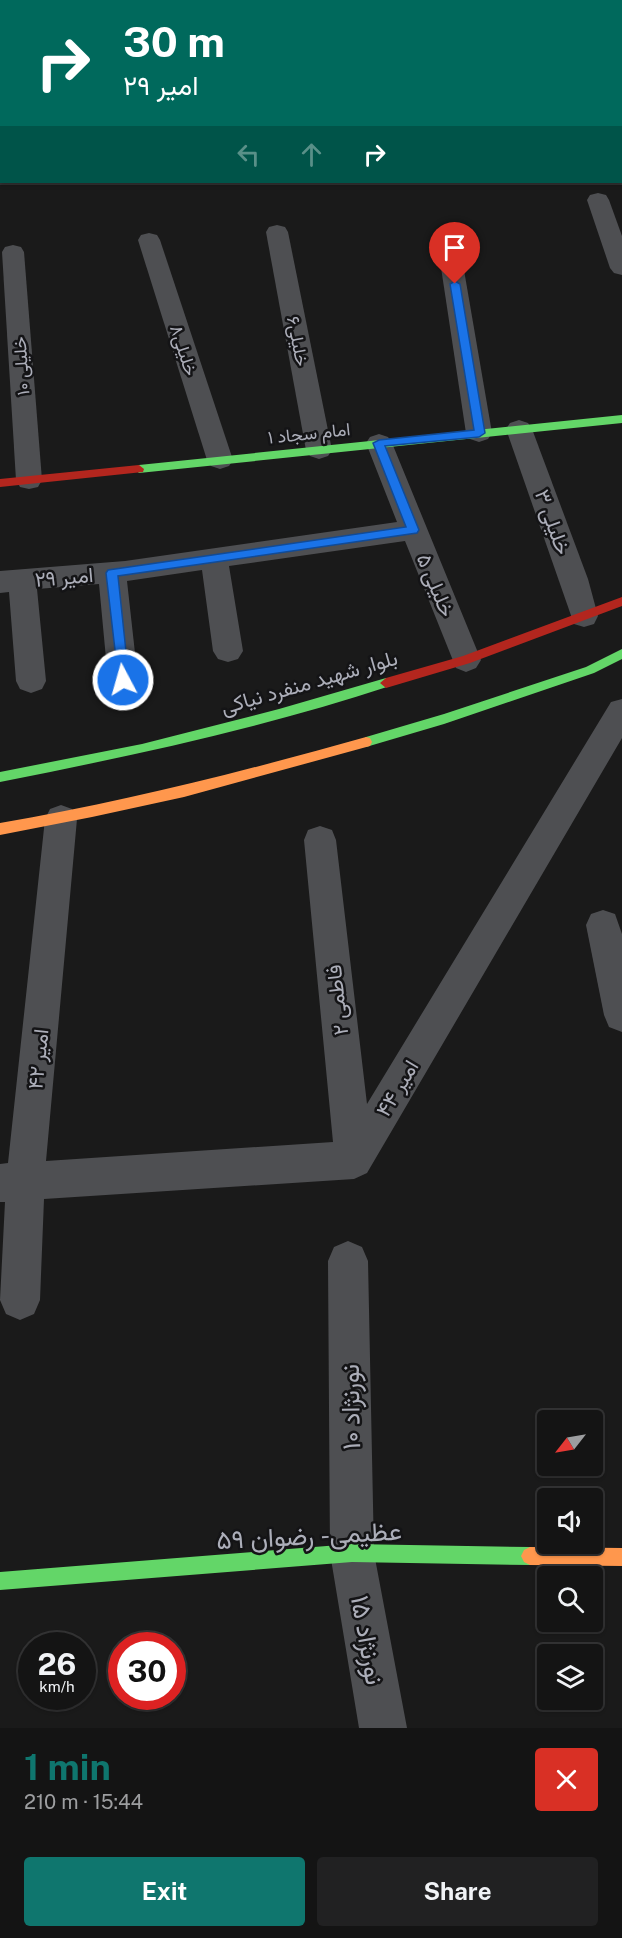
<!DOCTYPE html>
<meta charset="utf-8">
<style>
body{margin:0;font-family:"Public Sans",Vazirmatn,sans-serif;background:#212122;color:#f1f3f6;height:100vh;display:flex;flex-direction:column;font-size:22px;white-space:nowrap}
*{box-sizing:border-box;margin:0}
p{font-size:20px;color:#9d9ea0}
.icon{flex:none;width:33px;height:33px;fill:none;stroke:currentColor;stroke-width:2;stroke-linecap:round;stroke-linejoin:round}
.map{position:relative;height:1728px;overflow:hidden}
.drawer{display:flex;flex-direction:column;background:#141414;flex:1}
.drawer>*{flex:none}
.top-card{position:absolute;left:0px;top:0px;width:622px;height:183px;box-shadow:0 2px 4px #0004,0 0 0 2px #333334;background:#00695c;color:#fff;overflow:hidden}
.needle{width:39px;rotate:239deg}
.fabs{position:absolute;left:537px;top:1410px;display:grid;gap:12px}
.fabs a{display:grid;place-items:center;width:66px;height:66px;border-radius:6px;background:#141414;box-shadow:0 2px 4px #0004,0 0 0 2px #333334;font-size:30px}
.speed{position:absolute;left:18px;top:1632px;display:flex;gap:12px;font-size:30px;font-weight:700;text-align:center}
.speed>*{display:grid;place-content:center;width:78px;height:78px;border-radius:50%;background:#141414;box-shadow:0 2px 4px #0004,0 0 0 2px #333334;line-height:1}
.speed small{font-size:15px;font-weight:400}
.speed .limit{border:9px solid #d22;background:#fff;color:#111}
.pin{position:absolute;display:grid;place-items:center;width:51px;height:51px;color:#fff;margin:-62px -26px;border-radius:50% 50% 50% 0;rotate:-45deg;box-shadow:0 0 6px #0007}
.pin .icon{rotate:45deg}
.me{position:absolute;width:66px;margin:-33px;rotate:354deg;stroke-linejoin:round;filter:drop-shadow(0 0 4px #0008)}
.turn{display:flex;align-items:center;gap:21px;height:126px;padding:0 24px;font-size:27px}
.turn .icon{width:78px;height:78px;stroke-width:2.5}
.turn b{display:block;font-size:42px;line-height:51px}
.lanes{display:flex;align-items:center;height:57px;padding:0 24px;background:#0003;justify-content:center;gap:30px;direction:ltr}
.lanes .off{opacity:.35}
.round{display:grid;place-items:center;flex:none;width:63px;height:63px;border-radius:6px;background:#212122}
.headline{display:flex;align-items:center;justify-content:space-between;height:102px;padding:0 24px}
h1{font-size:36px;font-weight:700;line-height:45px;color:#0f766e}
.action{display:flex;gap:12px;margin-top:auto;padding:12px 24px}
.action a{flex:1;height:69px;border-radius:6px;background:#0f766e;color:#fff;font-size:24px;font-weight:700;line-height:69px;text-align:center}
.action a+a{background:#212122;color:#f1f3f6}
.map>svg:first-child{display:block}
</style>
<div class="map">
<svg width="622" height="1728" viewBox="0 0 622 1728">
<rect width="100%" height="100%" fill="#1a1a1a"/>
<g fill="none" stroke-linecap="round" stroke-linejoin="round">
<g fill="#4e4f52" fill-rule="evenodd">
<polygon points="83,0 103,0 82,2"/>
<polygon points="622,23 622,36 621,36 621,24"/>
<polygon points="2,37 2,49 0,50 0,38"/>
<polygon points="598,193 606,195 609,200 622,236 622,275 614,273 610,268 587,200 590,195"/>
<polygon points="277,225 285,227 288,232 332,450 328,456 319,459 310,456 306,450 266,232 269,227"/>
<polygon points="149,233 157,235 160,240 233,460 229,466 220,469 211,466 207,460 138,240 141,235"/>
<polygon points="448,234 456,236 459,241 492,433 488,439 479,442 470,439 466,433 437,241 440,236"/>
<polygon points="13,245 21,247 24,252 42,480 38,487 29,489 20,487 16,480 2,252 5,247"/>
<polygon points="519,420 528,423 532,429 588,579 598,616 594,624 584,627 574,624 506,429 510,423"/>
<polygon points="379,434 388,437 392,443 481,660 476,668 466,672 456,668 405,541 229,566 243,651 238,659 228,662 218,659 213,651 202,570 127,581 138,680 134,688 123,692 112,688 108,680 99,584 37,589 46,681 42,689 31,693 20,689 16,681 9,592 0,593 0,571 125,561 397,522 366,443 370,437"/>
<polygon points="622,699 622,738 367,1173 354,1179 44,1199 40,1300 34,1314 20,1320 6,1314 0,1300 5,1202 0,1202 0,1164 8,1163 45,819 50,809 61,805 72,809 77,819 46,1161 333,1142 304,840 308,830 320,826 332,830 336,840 367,1104 611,702"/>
<polygon points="603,910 615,914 622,934 622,1032 609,1027 604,1015 586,925 591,914"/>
<polygon points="348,1241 362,1247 368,1261 374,1553 407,1728 359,1728 330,1553 328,1261 334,1247"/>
</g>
<g fill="#63d668" fill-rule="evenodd">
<polygon points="430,0 441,0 442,2 431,2"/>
<polygon points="459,0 467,0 468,2 460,2"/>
<rect x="621" y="62" width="1" height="5"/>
<polygon points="622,415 622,423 139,473 134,469 139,465"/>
<polygon points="622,649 622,659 594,673 444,724 366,747 360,742 366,737 444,714 586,667"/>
<path d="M 386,678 L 390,680 L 392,683 L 390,686 C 263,728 131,756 0,782 L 0,772 L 142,744 L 279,709 Z"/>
<polygon points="352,1544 530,1547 536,1550 539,1556 536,1562 530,1565 352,1562 0,1590 0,1572"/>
</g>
<g fill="#ff974d" fill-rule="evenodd">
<polygon points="339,0 350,0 351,2 340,2"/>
<rect x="621" y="89" width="1" height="5"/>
<path d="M 366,737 L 370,738 L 372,742 L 370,746 L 184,797 L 92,817 L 0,835 L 0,823 C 124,802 245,771 366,737 Z"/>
<polygon points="530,1547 622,1548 622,1566 530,1565 524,1562 521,1556 524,1550"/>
</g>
<g fill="#b3261e" fill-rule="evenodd">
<polygon points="139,465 144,469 143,472 0,487 0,479"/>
<polygon points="622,597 622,606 470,663 386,688 380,683 386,678 463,656"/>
</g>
</g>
<polygon fill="#1a73e8" stroke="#114b97" stroke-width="1.5" points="455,281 460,284 485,433 479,437 385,446 419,530 417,533 118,576 129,680 128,684 119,684 106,573 108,570 406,527 373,443 379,440 474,430 450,284"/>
<g text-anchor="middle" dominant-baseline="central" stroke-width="5" stroke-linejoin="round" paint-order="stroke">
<g font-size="18" fill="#acaeb9" stroke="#141416">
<text transform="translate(298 341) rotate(79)">خلیلی۶</text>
<text transform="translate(184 350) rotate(72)">خلیلی۸</text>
<text transform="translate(21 366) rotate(-94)">خلیلی ۱۰</text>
<text transform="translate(309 433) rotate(-6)">امام سجاد ۱</text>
</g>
<g font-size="21" fill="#acaeb9" stroke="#141416">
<text transform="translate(553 522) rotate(70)">خلیلی ۳</text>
<text transform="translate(64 577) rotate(-5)">امیر ۲۹</text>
<text transform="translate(436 585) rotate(67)">خلیلی ۵</text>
<text transform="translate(309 682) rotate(-16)">بلوار شهید منفرد نیاکی</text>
<text transform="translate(337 1000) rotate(-96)">فاطمی ۲</text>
<text transform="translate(38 1059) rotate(-84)">امیر ۴۲</text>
<text transform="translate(397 1088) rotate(-59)">امیر ۴۴</text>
</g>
<g font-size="26" fill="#acaeb9" stroke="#141416">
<text transform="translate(350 1407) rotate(-91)">نورنژاد ۱۰</text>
<text transform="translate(309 1535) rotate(-3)">عظیمی - رضوان ۵۹</text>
<text transform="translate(368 1640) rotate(80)">نورنژاد ۱۵</text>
</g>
</g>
</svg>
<div class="fabs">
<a><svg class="needle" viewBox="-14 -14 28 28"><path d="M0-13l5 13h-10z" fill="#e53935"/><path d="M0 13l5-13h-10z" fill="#9d9ea0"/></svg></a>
<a><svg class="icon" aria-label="sound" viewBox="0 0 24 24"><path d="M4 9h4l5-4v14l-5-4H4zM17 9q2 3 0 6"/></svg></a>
<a><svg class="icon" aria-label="search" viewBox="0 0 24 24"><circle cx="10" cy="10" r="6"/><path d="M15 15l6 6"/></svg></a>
<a><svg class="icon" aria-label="layers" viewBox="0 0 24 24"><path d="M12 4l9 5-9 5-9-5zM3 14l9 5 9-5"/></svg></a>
</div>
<div class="speed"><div>26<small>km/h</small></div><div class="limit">30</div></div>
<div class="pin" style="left:455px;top:284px;background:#d93025"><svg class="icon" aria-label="arrive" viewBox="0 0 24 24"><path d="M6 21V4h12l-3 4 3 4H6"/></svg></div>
<svg class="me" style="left:123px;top:680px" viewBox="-20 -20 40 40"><circle r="17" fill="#1a73e8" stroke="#fff" stroke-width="3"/><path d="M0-11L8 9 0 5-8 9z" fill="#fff"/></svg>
<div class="top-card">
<div class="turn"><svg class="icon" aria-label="right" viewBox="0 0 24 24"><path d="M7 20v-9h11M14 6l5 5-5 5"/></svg><div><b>30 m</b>امیر ۲۹</div></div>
<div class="lanes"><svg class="icon off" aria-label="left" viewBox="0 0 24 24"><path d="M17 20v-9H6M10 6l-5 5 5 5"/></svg><svg class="icon off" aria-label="ahead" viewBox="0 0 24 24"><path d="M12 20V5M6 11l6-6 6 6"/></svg><svg class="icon" aria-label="right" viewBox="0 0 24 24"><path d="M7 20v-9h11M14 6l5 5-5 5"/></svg></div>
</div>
</div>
<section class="drawer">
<div class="headline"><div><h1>1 min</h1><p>210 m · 15:44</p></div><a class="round" style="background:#d93025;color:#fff"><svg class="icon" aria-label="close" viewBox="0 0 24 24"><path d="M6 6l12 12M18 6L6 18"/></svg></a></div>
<div class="action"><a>Exit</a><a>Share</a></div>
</section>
